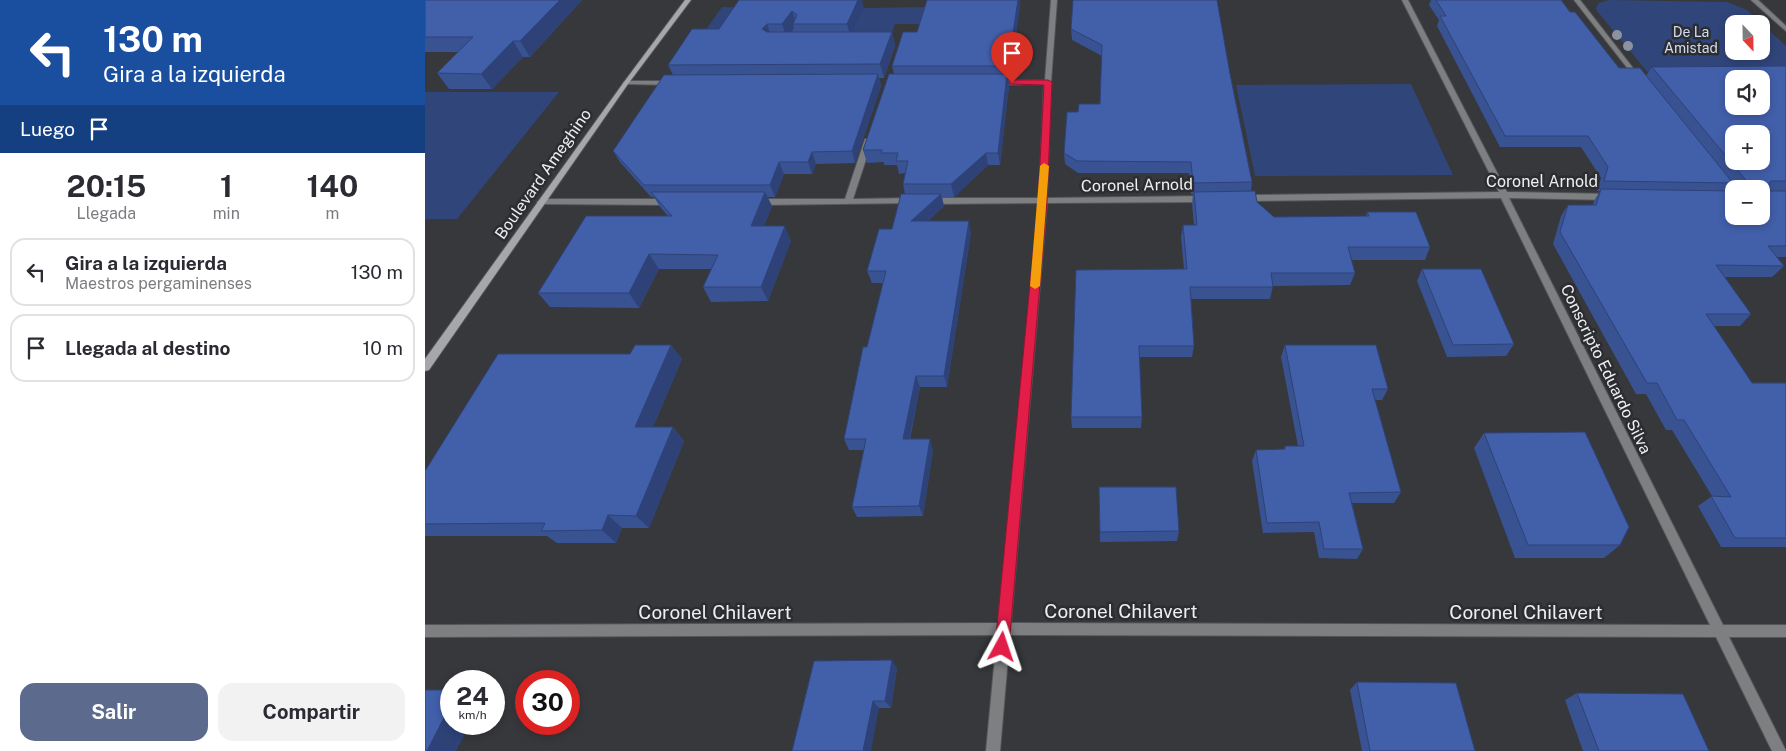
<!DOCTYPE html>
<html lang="es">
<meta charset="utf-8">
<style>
body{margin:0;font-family:"Public Sans",sans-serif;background:#f2f2f3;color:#2b2b33;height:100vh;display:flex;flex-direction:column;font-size:19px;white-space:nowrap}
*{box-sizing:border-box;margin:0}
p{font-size:16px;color:#7c7c81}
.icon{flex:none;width:28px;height:28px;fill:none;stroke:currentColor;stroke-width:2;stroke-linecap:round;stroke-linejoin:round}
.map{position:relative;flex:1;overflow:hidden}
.panel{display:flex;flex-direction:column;background:#fff;width:425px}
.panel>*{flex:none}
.guide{background:#1a4fa0;color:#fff;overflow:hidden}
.needle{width:32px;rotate:158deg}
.controls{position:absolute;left:1300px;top:15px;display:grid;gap:10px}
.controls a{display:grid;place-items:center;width:45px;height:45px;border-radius:10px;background:#fff;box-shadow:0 2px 8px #0003;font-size:25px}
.speed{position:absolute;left:15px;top:670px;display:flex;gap:10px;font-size:25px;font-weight:700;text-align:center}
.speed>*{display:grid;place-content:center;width:65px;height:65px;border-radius:50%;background:#fff;box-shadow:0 2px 8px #0003;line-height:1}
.speed small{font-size:12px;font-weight:400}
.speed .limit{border:8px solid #d22;background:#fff;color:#111}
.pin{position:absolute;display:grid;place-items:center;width:42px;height:42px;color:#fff;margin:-51px -21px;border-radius:50% 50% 50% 0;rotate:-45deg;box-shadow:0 0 5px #0007}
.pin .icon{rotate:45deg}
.me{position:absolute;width:55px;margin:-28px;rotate:5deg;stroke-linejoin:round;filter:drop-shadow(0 0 4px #0008)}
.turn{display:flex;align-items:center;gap:18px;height:105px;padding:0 20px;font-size:22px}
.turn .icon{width:65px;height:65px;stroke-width:2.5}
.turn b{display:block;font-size:35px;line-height:42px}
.then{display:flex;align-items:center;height:48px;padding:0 20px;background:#0003;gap:10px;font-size:19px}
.eta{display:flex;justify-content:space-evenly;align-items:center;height:85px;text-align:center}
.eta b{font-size:30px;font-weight:700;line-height:35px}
.button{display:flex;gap:10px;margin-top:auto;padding:10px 20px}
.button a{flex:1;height:58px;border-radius:15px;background:#5c6a8e;color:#fff;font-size:20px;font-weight:700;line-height:58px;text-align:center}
.button a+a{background:#f2f2f3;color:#2b2b33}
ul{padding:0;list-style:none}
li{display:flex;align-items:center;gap:15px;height:68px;margin:0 10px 8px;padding:0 10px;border:2px solid #e1e1e2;border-radius:15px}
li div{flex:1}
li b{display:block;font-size:19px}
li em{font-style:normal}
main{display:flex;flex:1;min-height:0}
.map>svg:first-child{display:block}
</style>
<main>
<section class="panel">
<div class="guide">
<div class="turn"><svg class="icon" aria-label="left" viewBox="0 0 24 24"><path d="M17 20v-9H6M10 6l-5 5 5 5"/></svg><div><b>130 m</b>Gira a la izquierda</div></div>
<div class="then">Luego<svg class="icon" aria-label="arrive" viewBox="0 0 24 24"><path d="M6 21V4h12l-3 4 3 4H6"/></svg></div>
</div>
<div class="eta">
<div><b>20:15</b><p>Llegada</p></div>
<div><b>1</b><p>min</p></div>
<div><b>140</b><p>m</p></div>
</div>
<ul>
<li><svg class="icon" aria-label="left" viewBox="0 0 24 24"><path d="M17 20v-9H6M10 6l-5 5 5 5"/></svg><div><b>Gira a la izquierda</b><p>Maestros pergaminenses</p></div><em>130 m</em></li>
<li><svg class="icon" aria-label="arrive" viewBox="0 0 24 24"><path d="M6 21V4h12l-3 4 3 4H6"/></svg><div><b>Llegada al destino</b></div><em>10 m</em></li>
</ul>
<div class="button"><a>Salir</a><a>Compartir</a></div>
</section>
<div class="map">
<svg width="1361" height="751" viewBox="0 0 1361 751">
<rect width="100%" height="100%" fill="#36383b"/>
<g fill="#30457a" fill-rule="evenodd">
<path d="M 1184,0 L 1302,2 L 1322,10 L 1361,46 L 1361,80 L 1229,80 L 1172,11 L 1171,8 L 1174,3 ZM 1309,24 L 1336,24 L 1336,51 L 1309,51 Z"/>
<polygon points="297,7 324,8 306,34 270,45"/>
<polygon points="505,7 499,24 470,24 466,35 427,35 439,8"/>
<polygon points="986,84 1028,175 830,176 811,85"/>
<polygon points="0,92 134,92 32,219 0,219"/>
</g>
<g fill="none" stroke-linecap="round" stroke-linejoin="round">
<defs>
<g id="minor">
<polygon points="626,0 632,0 626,82 622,198 780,196 784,199 780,202 622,203 586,623 1285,625 1076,198 820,201 816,198 820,195 1074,192 977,0 983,0 1082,192 1185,194 1189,197 1185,200 1084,198 1298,625 1361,625 1361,637 1304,637 1361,751 1347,751 1291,637 585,635 575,751 561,751 572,635 0,637 0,625 573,623 614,203 505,204 501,201 505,198 614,198 619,84 571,85 568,83 571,81 620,80"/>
<polygon points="1149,0 1155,0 1215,77 1215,79 1211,79"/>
<polygon points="1326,0 1333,0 1361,26 1361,31"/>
<polygon points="201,81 247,81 250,83 247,85 199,84 198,83"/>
<polygon points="440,139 446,139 447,141 428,199 488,198 491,199 491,203 332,205 328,202 332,199 420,199"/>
<polygon points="116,199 245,199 249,202 245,205 113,204 112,202"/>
</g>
<polygon id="secondary" points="260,0 266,0 203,84 4,370 0,371 0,359 199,82"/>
</defs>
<use href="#minor" stroke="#535558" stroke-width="2"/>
<use href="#secondary" stroke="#535558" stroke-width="2"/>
<use href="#minor" fill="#7e7f81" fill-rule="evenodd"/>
<use href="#secondary" fill="#a5a7aa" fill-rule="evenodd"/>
</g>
<g fill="#8c929f">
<circle cx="1192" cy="35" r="5"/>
<circle cx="1203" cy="46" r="5"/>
</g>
<g fill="#395292" fill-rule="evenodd">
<polygon points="0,0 157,0 105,57 98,57 67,89 24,89 12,73 33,52 0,52"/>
<polygon points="314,0 439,8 429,32 467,32 470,46 459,78 454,78 456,86 430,163 391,164 387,174 359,174 350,197 342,197 347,206 339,226 366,241 343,301 286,302 278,287 286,269 234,269 214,308 125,307 113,293 243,216 235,207 229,197 226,197 195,162 188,151 248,75 243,65 294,29"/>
<path d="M 1006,0 L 1136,0 L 1145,12 L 1194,68 L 1221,76 L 1227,67 L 1361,66 L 1361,257 L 1352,257 L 1359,266 L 1347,277 L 1300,277 L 1326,314 L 1315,326 L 1289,326 L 1327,383 L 1361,383 L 1361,547 L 1296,547 L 1273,506 L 1287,496 L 1247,430 L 1241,430 L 1221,394 L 1211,394 L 1128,244 L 1136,216 L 1143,205 L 1168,205 L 1169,201 L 1175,191 L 1172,191 L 1176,178 L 1156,147 L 1075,147 L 1012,26 L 1014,20 L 1004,5 ZM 1306,185 L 1309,189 L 1336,189 L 1309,216 L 1301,191 Z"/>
<polygon points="595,5 585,78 583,78 584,86 575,165 563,165 529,197 517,197 519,206 503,221 546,233 522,387 495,387 485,439 508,450 498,516 432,517 427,507 439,450 424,450 419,439 458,283 447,283 442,271 467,229 480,194 478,184 480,173 474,174 472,165 459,165 459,162 442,163 438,150 469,74 467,66 492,32"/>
<polygon points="646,29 805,74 827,182 826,191 832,202 849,217 941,216 942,212 1005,247 1000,260 926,260 930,273 925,285 848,286 845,299 766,299 769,346 767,357 714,357 717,417 716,428 647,428 646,417 759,269 756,237 758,225 769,225 767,204 768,194 766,194 764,173 653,173 640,164 639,153 653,112 675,104 677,56 647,40"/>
<polygon points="997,269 1089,344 1081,356 1022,357 992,281"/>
<polygon points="246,345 257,359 228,427 248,427 259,441 224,528 197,528 191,543 132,543 122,536 0,536 0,471 205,354"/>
<polygon points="860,345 963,389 957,400 950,400 976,492 969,503 927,503 938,549 932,559 894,558 889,532 838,533 827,461 831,450 859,450 860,446 873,446 856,357"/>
<polygon points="1059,433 1195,545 1179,558 1090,558 1049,448"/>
<polygon points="674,487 754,531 752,541 675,542"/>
<polygon points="389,661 472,668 466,708 454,708"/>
<polygon points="932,682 1050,751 937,751 925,690"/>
<polygon points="1152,693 1284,751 1158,751 1140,700"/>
</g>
<g fill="#2e4277">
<polygon points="135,0 157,0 105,57 95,41"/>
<polygon points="433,0 437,0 439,8 426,38 422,24"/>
<polygon points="593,0 595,0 595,5 585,78 583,66"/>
<polygon points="367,11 371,24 368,24 369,28 362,38 357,24"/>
<polygon points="342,24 347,38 337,29"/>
<polygon points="467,32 470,46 459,78 455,64"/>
<polygon points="88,41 98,57 67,89 56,74"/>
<polygon points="453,74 456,86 430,163 427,151"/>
<polygon points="582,74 584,86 575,165 573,153"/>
<polygon points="387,152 391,164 387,174 383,162"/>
<polygon points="561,153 563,165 529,197 526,184"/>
<polygon points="354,162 359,174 350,197 345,185"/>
<polygon points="340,192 347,206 333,241 326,226"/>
<polygon points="516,194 519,206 489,233 486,221"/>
<polygon points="544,221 546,233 522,387 519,376"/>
<polygon points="360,226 366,241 343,301 336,287"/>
<polygon points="224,254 234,269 214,308 204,293"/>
<polygon points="246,345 257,359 222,441 210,427"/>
<polygon points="491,376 495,387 482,450 478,439"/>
<polygon points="248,427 259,441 224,528 211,516"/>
<polygon points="505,439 508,450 498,516 494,506"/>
<polygon points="183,515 197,528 191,543 177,530"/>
<polygon points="467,660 472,668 466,708 460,701"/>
<polygon points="448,701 454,708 446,751 438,751"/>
<polygon points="26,704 26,724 45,724 31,751 2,751"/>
</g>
<g fill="#425faa" stroke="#2e4277" fill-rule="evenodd">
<polygon points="0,0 135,0 95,41 88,41 56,74 12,73 48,37 0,37"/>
<polygon points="314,0 433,0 422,24 368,24 372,15 367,11 357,24 342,24 337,29 342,32 467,32 455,64 243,65 267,29 294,29"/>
<polygon points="502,0 593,0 583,66 467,66 478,32 492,32"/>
<polygon points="648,0 792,0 805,74 827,182 768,183 766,162 652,161 639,153 642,112 653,112 654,104 675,104 677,45 646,29"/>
<polygon points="1011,0 1136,0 1145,12 1150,12 1194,68 1215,68 1308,183 1179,181 1183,167 1163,136 1080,136 1015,16 1021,16"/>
<path d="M 1361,66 L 1361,181 L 1346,181 L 1344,183 L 1345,191 L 1361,191 L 1361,246 L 1343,246 L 1359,266 L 1291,265 L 1326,314 L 1281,314 L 1327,383 L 1361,383 L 1361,538 L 1310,538 L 1286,496 L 1306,497 L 1259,420 L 1252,420 L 1232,383 L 1222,383 L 1135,232 L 1143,205 L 1171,205 L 1176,189 L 1309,191 L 1309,216 L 1336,216 L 1336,189 L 1321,189 L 1320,179 L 1227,67 ZM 1309,79 L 1336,79 L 1336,106 L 1309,106 ZM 1309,134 L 1336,134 L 1336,161 L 1309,161 Z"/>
<polygon points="453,74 427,151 387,152 383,162 354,162 345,185 219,185 188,151 239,75"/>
<polygon points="464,74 582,74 573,153 561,153 526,184 478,184 483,161 471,161 473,153 456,153 457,150 438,150"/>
<polygon points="830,191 832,202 849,217 944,216 942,212 991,212 1005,247 923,247 930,273 846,273 848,287 765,287 769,346 714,346 717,417 646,417 651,270 762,269 758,225 772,225 769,192"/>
<polygon points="226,192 340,192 326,226 360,226 336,287 278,287 293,255 224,254 204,293 113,293 161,216 247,216"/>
<polygon points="476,194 516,194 486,221 544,221 519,376 491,376 478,439 505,439 494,506 427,507 441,439 419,439 438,347 442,347 461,271 442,271 454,229 467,229"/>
<polygon points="997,269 1056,269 1089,344 1028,345"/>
<polygon points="210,345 246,345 210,427 248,427 211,516 183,515 177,530 116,531 120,523 0,524 0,471 73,354 205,354"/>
<polygon points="860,345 951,345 963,389 947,389 976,492 924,493 938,549 899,549 894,522 842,523 831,450 860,449 860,446 879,446"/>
<polygon points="1160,432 1204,527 1195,545 1103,545 1059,433"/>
<polygon points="674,487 751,487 754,531 675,532"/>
<polygon points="467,660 460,701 448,701 438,751 367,751 389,661"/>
<polygon points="932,682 1031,683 1050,751 945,751"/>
<polygon points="0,690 26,690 26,704 2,751 0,751"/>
<polygon points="1152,693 1258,694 1284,751 1174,751"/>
</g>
<polygon fill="#e11d48" stroke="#92132f" points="587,80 623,80 627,82 622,201 584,647 582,652 577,654 572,652 570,647 613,201 619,85 584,84 584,81"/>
<polygon fill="#f59e0b" points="619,163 624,166 615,286 610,289 605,286 615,166"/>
<g text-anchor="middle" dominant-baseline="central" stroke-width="5" stroke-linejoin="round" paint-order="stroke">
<g font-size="14" fill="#d2dcf1" stroke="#2c2d31">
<text x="1266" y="32">De La<tspan x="1266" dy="16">Amistad</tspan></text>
</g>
<g font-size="16" fill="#eceef0" stroke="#2c2d31">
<text transform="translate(118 174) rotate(-55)">Boulevard Ameghino</text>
<text x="1117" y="181">Coronel Arnold</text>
<text transform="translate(712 185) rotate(-1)">Coronel Arnold</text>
<text transform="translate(1181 369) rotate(64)">Conscripto Eduardo Silva</text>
</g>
<g font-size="19" fill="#eceef0" stroke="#2c2d31">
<text x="696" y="611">Coronel Chilavert</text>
<text x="290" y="612">Coronel Chilavert</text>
<text x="1101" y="612">Coronel Chilavert</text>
</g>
</g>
</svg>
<div class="controls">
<a><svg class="needle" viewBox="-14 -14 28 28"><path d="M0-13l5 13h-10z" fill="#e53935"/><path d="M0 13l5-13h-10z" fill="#7c7c81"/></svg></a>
<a><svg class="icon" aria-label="sound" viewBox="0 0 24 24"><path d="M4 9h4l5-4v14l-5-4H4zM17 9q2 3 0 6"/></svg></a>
<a>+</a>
<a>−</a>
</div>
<div class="speed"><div>24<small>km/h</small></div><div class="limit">30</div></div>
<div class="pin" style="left:587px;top:83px;background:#d93025"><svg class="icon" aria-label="arrive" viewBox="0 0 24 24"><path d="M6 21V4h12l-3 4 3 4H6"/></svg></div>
<svg class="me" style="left:577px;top:647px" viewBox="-20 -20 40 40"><path d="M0-17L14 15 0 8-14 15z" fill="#e11d48" stroke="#fff" stroke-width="4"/></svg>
</div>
</main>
